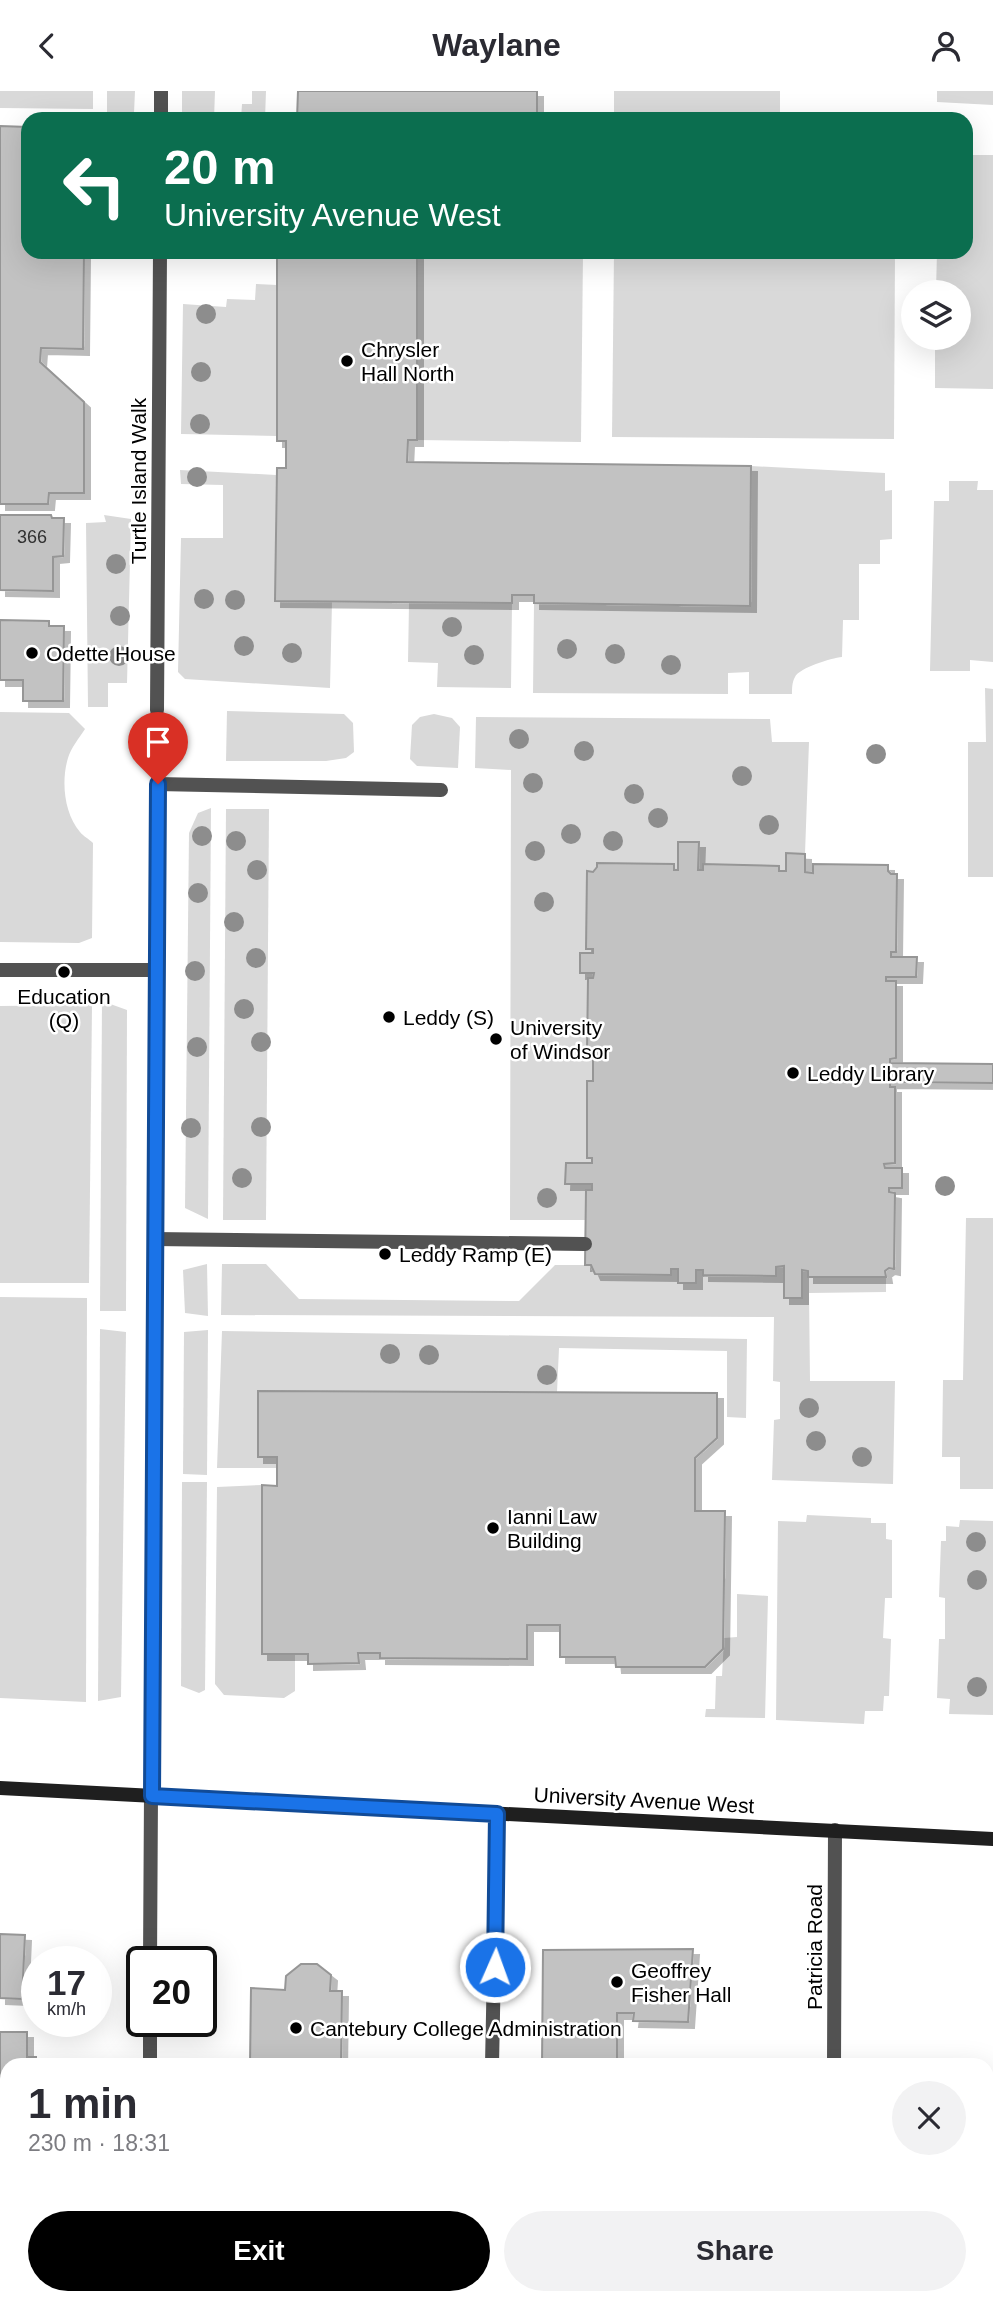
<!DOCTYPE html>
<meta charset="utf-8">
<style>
body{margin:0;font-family:Helvetica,sans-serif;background:#f2f2f3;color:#2b2b33;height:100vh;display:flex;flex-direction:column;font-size:26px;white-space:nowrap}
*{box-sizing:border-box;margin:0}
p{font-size:23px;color:#7c7c81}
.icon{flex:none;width:38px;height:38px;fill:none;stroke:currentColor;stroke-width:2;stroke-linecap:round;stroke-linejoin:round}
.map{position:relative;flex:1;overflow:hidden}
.sheet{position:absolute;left:0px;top:1967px;width:994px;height:247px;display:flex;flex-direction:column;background:#fff;border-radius:21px 21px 0 0;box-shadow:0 7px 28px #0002}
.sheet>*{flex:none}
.banner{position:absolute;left:21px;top:21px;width:952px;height:147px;border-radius:21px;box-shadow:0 7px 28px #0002;background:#0b6e4f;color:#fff;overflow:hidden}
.buttons{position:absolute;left:901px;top:189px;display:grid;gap:14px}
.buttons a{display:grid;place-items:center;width:70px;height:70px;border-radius:50%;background:#fff;box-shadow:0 7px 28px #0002;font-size:35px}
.speed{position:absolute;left:21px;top:1855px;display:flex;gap:14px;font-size:35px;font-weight:700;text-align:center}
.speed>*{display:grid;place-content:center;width:91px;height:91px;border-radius:50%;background:#fff;box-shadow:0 7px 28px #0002;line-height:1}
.speed small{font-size:18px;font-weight:400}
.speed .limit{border:4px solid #111;border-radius:10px;background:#fff;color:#111}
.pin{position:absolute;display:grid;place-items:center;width:60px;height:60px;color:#fff;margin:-72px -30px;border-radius:50% 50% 50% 0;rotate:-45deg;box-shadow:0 0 7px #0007}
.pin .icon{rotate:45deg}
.me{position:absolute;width:77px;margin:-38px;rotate:2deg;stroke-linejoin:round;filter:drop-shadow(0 0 5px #0008)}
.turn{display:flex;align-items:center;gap:24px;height:147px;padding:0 28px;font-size:32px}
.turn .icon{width:91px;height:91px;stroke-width:2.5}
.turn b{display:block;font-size:49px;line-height:60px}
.round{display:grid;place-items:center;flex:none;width:74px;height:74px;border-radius:37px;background:#f2f2f3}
.overview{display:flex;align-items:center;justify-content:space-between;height:119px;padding:0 28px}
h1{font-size:42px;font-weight:700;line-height:52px}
.action{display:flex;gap:14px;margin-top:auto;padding:14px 28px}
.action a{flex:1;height:80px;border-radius:42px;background:#000;color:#fff;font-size:28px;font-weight:700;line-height:80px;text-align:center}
.action a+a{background:#f2f2f3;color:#2b2b33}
header{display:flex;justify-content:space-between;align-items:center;height:91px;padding:0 28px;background:#fff;font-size:32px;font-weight:700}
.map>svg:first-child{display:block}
</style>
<header><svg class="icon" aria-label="back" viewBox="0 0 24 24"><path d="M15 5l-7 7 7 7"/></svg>Waylane<svg class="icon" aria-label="person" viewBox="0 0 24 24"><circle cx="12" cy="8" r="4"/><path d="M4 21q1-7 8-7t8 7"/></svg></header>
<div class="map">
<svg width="993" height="2213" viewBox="0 0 993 2213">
<defs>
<filter id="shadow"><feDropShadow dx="6" dy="6" stdDeviation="0" flood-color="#0004"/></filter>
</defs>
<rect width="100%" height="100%" fill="#fff"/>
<g fill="#d9d9d9">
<polygon points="0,0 93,0 93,18 0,17"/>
<polygon points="107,0 135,0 134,22 121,21 121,28 107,28"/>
<polygon points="182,0 215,0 214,28 182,28"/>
<polygon points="252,0 266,0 265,28 241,28 242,13 252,13"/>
<rect x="614" y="0" width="166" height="28"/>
<polygon points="937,0 993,0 993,14 937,11"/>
<polygon points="966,64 993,64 993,298 935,297 935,247 959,247 959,201 936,201 937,161 966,161"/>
<polygon points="417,161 583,161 581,351 417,349"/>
<polygon points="614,161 895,161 894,348 612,346"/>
<polygon points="256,193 277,194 277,345 181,343 183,213 226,216 227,208 255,209"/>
<path d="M 751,375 L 885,382 L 885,400 L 892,399 L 892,448 L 880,449 L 880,473 L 859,473 L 859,529 L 843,529 L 842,566 C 831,567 799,577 795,586 C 792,591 792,598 792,603 L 749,603 L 749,581 L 728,582 L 728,603 L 533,602 L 534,512 L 750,515 Z"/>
<polygon points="180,379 276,384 275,509 332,511 330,597 185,588 178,581 181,447 223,447 223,394 181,393"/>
<polygon points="949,390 978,390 977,399 993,399 993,571 970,569 970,580 930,580 934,410 949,410"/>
<polygon points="104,424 131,428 127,592 108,592 108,616 88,616 86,432 106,431"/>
<polygon points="409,512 512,512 511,597 437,596 438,572 408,571"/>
<polygon points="985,597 993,598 993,786 968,786 968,651 986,651"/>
<polygon points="227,620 344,623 353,632 354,661 346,667 326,670 226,670"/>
<path d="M 0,621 L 69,622 L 85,638 C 79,647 71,657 68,667 C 61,690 64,722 80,741 C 83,745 89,748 93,752 L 92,847 L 79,852 L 0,851 Z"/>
<polygon points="434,623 452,627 460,636 458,677 417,675 410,668 412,634 420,626"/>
<polygon points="476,626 770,628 772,651 809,651 805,763 786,762 786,780 779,780 778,775 704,773 703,779 698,779 699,752 678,779 674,779 673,773 598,772 597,776 593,781 587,781 593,862 580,862 594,882 593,887 588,887 587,962 593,962 593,990 587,991 587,1066 592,1067 592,1072 566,1073 566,1092 592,1093 592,1099 586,1099 586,1129 510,1129 511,679 475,677"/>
<polygon points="211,717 208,1128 185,1117 189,742 198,722"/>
<polygon points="226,718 269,718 266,1129 223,1129"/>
<polygon points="102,910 127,919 126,1220 100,1220"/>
<polygon points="92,914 89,1192 0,1192 0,915"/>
<polygon points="966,1127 993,1127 993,1398 960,1398 960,1366 942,1366 943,1289 963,1289"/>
<polygon points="207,1173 208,1225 185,1222 183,1179"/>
<polygon points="222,1173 266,1173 299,1208 519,1210 555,1174 591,1174 595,1183 671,1184 671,1178 678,1178 678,1192 695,1192 696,1179 703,1179 703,1184 776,1185 776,1176 784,1175 784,1207 802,1207 802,1179 808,1180 809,1186 886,1186 886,1201 809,1202 810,1290 895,1290 893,1393 772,1389 774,1329 780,1328 780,1291 773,1290 774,1226 221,1224"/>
<polygon points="0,1206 87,1207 86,1611 0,1607"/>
<polygon points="100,1238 126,1241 121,1606 98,1610"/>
<polygon points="208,1239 207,1384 183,1383 184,1241"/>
<polygon points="222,1240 747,1248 746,1327 727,1326 727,1260 559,1257 557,1301 258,1300 258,1366 277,1366 277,1377 217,1377"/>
<polygon points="182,1391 207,1391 205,1599 199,1602 181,1595"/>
<polygon points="262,1394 262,1563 295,1563 295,1600 284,1607 224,1604 215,1593 217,1396"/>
<polygon points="807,1424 871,1427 871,1432 886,1432 886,1448 892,1449 892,1507 885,1507 883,1547 891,1548 889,1605 884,1605 883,1620 865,1620 864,1633 776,1629 778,1430 806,1431"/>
<polygon points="960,1429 993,1430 993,1624 949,1623 950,1608 937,1607 939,1548 945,1548 945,1507 939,1506 941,1450 946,1450 946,1435 959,1436"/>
<polygon points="737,1503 768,1505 765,1627 705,1626 706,1618 715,1618 716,1585 722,1585 724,1547 737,1546"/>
</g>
<g fill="#c2c2c2" stroke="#969696" stroke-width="2" filter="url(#shadow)">
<polygon points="298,0 537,0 537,28 297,28"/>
<polygon points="0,35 28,36 28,161 84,161 83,258 41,257 40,271 84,311 84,402 49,402 48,413 0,413"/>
<polygon points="277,161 417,161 417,349 408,349 407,371 751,375 750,515 534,512 534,504 512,504 512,512 275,510 277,377 286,377 286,350 277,350"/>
<polygon points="0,424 51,424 52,427 64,427 63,465 53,466 53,500 0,499"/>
<polygon points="0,529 49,530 49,535 64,535 63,610 23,610 23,589 0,589"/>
<polygon points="678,751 699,751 698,779 703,779 703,773 779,775 779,780 786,780 786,762 805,763 805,781 813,782 813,773 888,774 888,780 891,783 897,783 896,861 891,861 891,866 917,866 916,886 886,886 886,890 896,890 896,967 890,968 890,972 993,973 993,992 890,991 890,996 895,996 895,1072 884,1073 885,1077 902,1077 902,1097 889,1097 889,1101 895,1102 894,1178 889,1177 885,1180 886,1186 808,1186 808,1180 802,1179 802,1207 784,1207 784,1175 776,1176 776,1185 703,1184 703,1179 696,1179 696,1192 678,1192 678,1178 671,1178 671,1184 595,1183 591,1174 585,1174 586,1099 592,1099 592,1093 565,1093 566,1072 592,1072 592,1067 587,1067 587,990 593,990 593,962 587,962 588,887 593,887 594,882 580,882 580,862 593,862 593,858 586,858 587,780 593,781 597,776 597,772 674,773 674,779 678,779"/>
<polygon points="258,1300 717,1302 717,1347 695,1367 695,1420 725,1420 723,1558 705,1576 616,1576 615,1566 560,1566 560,1534 527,1534 527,1568 380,1567 380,1562 358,1562 359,1572 308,1573 308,1563 262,1563 262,1394 277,1395 277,1366 258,1366"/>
<polygon points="0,1843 25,1844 22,1908 0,1907"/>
<polygon points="693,1858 688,1931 633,1930 634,1922 617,1922 617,1969 626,1969 626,1974 542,1974 543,1859"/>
<polygon points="301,1873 317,1873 331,1884 330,1900 342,1900 341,1974 250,1974 251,1897 285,1899 286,1885"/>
<polygon points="0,1941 27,1941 27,1966 36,1966 36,1974 7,1974 7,2015 0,2014"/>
<rect x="0" y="2031" width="7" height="67"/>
<polygon points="0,2141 7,2141 7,2207 50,2207 50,2211 0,2211"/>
<polygon points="253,2207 344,2207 344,2213 252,2213"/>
<rect x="617" y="2207" width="94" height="6"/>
</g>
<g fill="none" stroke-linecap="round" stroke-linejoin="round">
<g stroke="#525252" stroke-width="14">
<polyline points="157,693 441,699"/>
<polyline points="0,879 156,879"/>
<polyline points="154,1148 585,1153"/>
<polyline points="492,1974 497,1723"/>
</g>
<g stroke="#525252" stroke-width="14">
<polyline points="161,28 161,0"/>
<polyline points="157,619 160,161"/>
<polyline points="150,1871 157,693"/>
<polyline points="150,1974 150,1930"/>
<polyline points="834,1974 835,1739"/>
<polyline points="149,2213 149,2207"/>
<polyline points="833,2213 833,2207"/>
</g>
<polyline stroke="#1f1f1f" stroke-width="14" points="0,1697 993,1748"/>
</g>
<g fill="#8d8d8d">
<circle cx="206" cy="223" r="10"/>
<circle cx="201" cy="281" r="10"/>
<circle cx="200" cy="333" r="10"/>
<circle cx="197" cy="386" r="10"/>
<circle cx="116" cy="473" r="10"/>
<circle cx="204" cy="508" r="10"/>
<circle cx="235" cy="509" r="10"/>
<circle cx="120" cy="525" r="10"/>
<circle cx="452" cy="536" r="10"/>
<circle cx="244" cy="555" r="10"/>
<circle cx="567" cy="558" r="10"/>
<circle cx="292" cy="562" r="10"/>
<circle cx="615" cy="563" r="10"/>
<circle cx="474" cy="564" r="10"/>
<circle cx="119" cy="565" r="10"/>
<circle cx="671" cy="574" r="10"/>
<circle cx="519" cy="648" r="10"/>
<circle cx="584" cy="660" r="10"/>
<circle cx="876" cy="663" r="10"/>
<circle cx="742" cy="685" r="10"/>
<circle cx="533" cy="692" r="10"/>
<circle cx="634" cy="703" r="10"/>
<circle cx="658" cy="727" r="10"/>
<circle cx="769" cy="734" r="10"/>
<circle cx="571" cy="743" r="10"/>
<circle cx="202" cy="745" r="10"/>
<circle cx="236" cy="750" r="10"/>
<circle cx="613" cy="750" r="10"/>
<circle cx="535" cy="760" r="10"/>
<circle cx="257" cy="779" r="10"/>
<circle cx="198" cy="802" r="10"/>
<circle cx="544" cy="811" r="10"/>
<circle cx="234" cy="831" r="10"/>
<circle cx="256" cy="867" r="10"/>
<circle cx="195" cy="880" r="10"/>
<circle cx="244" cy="918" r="10"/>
<circle cx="261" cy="951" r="10"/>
<circle cx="197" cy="956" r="10"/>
<circle cx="261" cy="1036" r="10"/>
<circle cx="191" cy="1037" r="10"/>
<circle cx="242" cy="1087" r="10"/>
<circle cx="945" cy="1095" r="10"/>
<circle cx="547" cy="1107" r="10"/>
<circle cx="390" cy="1263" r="10"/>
<circle cx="429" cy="1264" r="10"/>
<circle cx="547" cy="1284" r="10"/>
<circle cx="809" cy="1317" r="10"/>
<circle cx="816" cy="1350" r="10"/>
<circle cx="862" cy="1366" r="10"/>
<circle cx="976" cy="1451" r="10"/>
<circle cx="977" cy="1489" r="10"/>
<circle cx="977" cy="1596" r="10"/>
</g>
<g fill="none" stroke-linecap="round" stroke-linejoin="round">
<defs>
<polyline id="route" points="158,693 152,1705 497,1723 495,1876"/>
</defs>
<use href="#route" stroke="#114b97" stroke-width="18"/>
<use href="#route" stroke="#1a73e8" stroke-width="12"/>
</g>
<g fill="#000" stroke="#fff" stroke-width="2.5">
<circle cx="347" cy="270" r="7"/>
<circle cx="32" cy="562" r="7"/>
<circle cx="64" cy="881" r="7"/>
<circle cx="389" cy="926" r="7"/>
<circle cx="496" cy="948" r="7"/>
<circle cx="793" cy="982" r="7"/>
<circle cx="385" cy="1163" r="7"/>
<circle cx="493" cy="1437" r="7"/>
<circle cx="617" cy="1891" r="7"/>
<circle cx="296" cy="1937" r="7"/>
</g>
<g text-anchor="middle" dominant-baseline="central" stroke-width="5" stroke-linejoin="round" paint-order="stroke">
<g font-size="18" fill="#303030">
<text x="32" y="446">366</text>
</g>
<g font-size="21" fill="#000" stroke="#fff" text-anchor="start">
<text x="361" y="258">Chrysler<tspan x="361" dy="24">Hall North</tspan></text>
<text x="46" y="562">Odette House</text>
<text x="64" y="905" text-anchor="middle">Education<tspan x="64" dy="24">(Q)</tspan></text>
<text x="403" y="926">Leddy (S)</text>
<text x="510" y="936">University<tspan x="510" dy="24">of Windsor</tspan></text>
<text x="807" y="982">Leddy Library</text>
<text x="399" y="1163">Leddy Ramp (E)</text>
<text x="507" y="1425">Ianni Law<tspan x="507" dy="24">Building</tspan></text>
<text x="631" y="1879">Geoffrey<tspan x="631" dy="24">Fisher Hall</tspan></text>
<text x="310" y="1937">Cantebury College Administration</text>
</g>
<g font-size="21" fill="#000" stroke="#fff">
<text transform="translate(138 390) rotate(-90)">Turtle Island Walk</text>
<text transform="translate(644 1709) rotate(3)">University Avenue West</text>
<text transform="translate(814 1856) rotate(-90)">Patricia Road</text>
</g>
</g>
</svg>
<div class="buttons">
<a><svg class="icon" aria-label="layers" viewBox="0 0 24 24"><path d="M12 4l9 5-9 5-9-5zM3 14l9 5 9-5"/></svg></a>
</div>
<div class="speed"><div>17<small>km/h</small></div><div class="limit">20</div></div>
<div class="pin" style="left:158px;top:693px;background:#d93025"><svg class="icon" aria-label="arrive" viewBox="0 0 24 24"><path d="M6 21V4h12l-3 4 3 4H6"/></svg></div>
<svg class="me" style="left:495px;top:1876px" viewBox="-20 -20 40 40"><circle r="17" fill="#1a73e8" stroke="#fff" stroke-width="3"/><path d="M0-11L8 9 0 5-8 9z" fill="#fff"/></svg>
<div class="banner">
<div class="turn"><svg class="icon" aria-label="left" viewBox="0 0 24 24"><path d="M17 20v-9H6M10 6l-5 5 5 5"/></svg><div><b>20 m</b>University Avenue West</div></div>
</div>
<section class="sheet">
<div class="overview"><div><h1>1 min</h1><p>230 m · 18:31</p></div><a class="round"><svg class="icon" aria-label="close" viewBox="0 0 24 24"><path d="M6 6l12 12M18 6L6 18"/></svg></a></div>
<div class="action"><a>Exit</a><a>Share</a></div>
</section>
</div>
